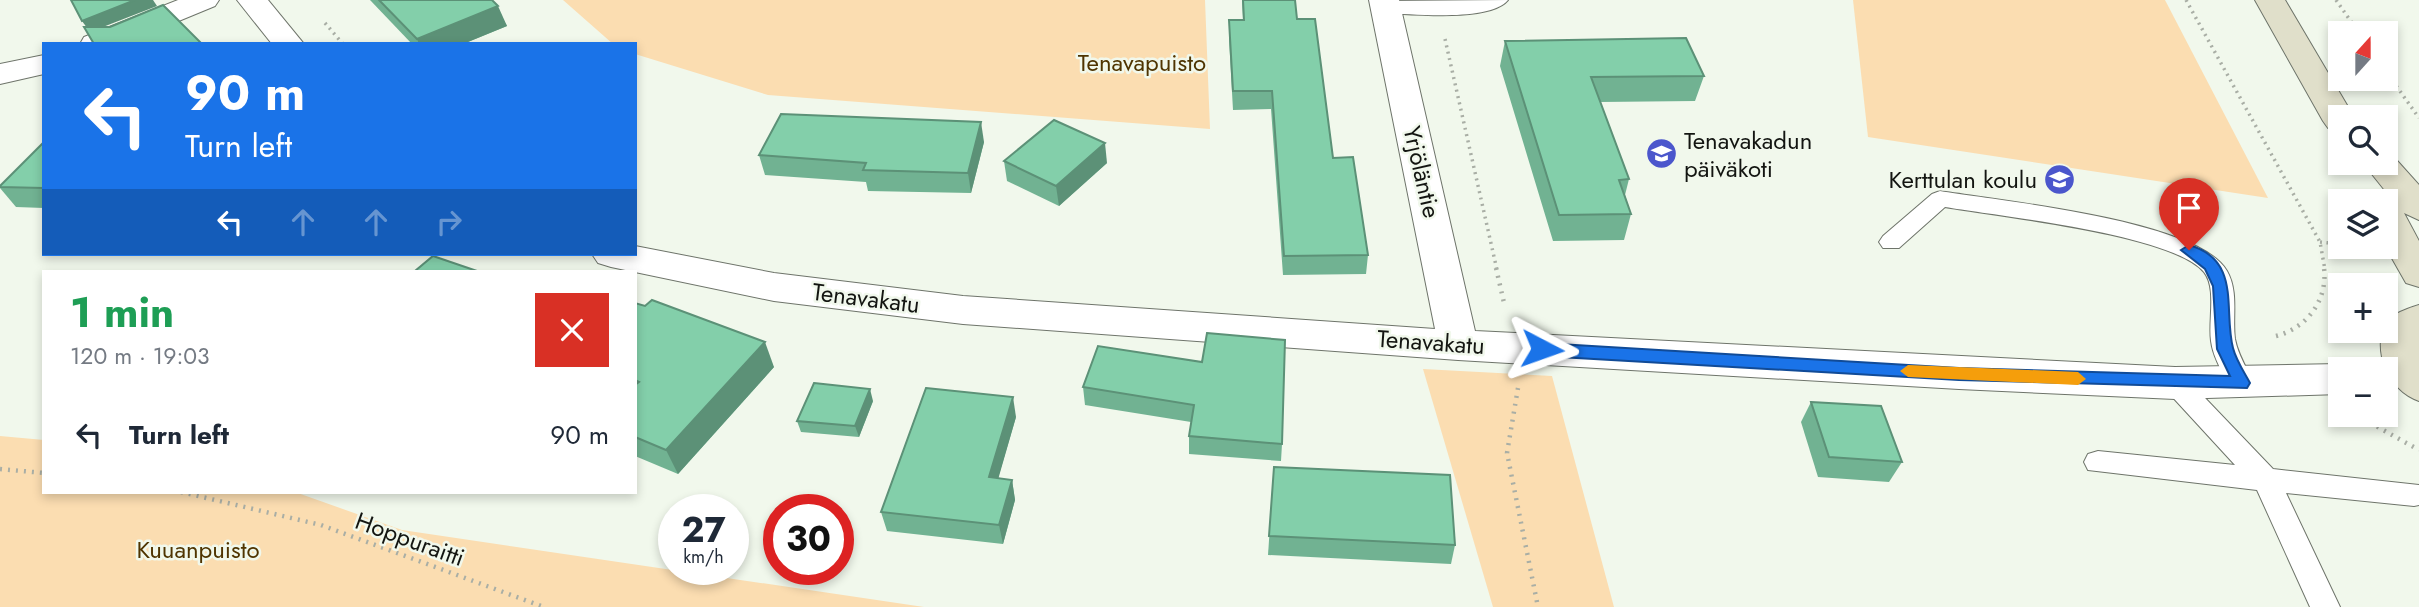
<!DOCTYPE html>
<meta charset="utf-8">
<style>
body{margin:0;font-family:Jost,sans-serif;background:#f2f2f3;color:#1f2937;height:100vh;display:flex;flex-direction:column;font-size:26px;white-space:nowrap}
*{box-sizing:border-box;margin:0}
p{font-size:23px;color:#747a83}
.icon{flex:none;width:38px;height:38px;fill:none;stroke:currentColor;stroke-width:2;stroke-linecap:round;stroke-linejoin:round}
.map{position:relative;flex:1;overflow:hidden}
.sheet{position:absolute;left:42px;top:270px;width:595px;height:224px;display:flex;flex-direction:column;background:#fff;border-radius:0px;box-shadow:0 4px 10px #0003}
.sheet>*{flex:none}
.guide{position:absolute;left:42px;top:42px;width:595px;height:214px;border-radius:0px;box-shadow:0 4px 10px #0003;background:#1a73e8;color:#fff;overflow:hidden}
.needle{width:46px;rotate:21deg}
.buttons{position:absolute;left:2328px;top:21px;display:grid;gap:14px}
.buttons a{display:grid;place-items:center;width:70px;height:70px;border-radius:0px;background:#fff;box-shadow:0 4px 10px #0003;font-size:35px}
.speed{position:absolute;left:658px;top:494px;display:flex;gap:14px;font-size:35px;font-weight:700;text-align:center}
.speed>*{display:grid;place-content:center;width:91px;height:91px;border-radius:50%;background:#fff;box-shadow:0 4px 10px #0003;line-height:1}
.speed small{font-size:18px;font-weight:400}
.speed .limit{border:10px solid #d22;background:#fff;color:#111}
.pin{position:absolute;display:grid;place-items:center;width:60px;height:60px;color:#fff;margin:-72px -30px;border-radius:50% 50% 50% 0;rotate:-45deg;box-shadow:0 0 7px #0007}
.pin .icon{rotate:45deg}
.me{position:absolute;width:77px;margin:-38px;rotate:94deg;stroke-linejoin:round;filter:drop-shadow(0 0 5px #0008)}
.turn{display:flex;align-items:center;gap:24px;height:147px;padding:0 28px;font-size:32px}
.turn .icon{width:91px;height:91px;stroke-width:2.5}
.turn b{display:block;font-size:49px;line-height:60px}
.lanes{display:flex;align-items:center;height:66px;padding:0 28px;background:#0003;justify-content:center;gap:35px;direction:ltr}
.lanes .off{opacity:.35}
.round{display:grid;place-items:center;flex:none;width:74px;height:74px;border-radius:0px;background:#f2f2f3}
.summary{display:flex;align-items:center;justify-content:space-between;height:119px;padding:0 28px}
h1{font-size:42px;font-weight:700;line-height:52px;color:#1e9e55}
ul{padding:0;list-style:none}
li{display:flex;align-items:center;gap:21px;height:91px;padding:0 28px}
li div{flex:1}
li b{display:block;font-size:26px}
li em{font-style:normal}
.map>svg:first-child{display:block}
</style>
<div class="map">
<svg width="2419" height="607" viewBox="0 0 2419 607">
<rect width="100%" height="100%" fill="#f1f8ec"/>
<g fill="#fbddb1">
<polygon points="563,0 1205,0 1210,129 768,95 635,54 635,44 613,44"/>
<polygon points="1853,0 2165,0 2268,198 1868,137"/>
<polygon points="1423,369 1552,376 1614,607 1493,607"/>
<polygon points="0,436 44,440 44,492 295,492 402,530 924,607 0,607"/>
</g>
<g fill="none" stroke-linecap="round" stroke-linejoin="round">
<defs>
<g id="lane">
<path d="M 1508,0 C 1490,22 1413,14 1386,13 L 1376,7 L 1386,1 Z"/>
<path d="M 1940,191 C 2000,201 2198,220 2227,271 C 2239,292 2232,317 2235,339 C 2238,355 2247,369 2254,383 L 2250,390 L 2241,393 L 2232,390 C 2224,375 2213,358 2211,341 C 2208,321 2217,288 2204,272 C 2172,234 1997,216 1945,207 L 1899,248 L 1883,248 L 1879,242 L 1883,236 L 1932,194 Z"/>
<polygon points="2175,373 2184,376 2273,469 2419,485 2419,505 2414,506 2286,493 2340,607 2310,607 2257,490 2088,470 2084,462 2088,454 2098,451 2235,465 2166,390 2162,383 2166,376"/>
</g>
<g id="street">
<polygon points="178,0 219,0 215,6 123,44 80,44 84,37"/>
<polygon points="237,0 268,0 304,44 272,44"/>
<polygon points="1369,0 1399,0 1475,331 2175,367 2340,364 2355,369 2340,369 2340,394 2175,399 1959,389 1458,360 963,324 774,301 611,267 598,263 592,254 635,254 635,246 774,273 963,296 1435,329"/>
<polygon points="44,55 44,74 0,84 0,64"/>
</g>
<g id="secondary">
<polygon points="2255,0 2285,0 2354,117 2340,117 2340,131 2328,128 2323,121"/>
<polygon points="2385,153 2392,155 2419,185 2419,220 2404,213 2419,241 2419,287 2406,283 2385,246 2385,201 2380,201 2395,203 2363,163 2385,163"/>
<path d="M 2419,305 L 2419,401 C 2387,390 2372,349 2386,323 C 2391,314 2409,308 2419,305 Z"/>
</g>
</defs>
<use href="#lane" stroke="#6e746a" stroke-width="2"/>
<use href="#street" stroke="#6e746a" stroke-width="2"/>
<use href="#secondary" stroke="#6e746a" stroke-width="2"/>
<g stroke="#a9aea5" stroke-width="3.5" stroke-dasharray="2 4.5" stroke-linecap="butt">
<polyline points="2186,0 2320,242 2325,270"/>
<polyline points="2336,0 2359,33"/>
<polyline points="325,23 343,44"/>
<polyline points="1445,39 1497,270"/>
<polyline points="2385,70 2419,118"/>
<polyline points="2320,242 2340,244"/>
</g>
<g stroke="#a9aea5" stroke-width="4.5" stroke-dasharray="2 6" stroke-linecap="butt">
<polyline points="1496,268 1505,307"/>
<path d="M 2276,336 C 2307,328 2328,300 2324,268"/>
<polyline points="1518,388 1507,453 1538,607"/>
<polyline points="2356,415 2419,450"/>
<polyline points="0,469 44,473"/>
<polyline points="181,492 321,525 544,607"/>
</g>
<use href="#lane" fill="#fff" fill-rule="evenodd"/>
<use href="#street" fill="#fff" fill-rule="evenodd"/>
<use href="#secondary" fill="#e0dfca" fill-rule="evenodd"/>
</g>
<g fill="#71b292">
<polygon points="370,0 492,0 507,26 463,44 412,44"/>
<polygon points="1242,0 1295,0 1297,19 1333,158 1368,255 1366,274 1283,275 1271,109 1233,110 1229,39 1229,20 1243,20"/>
<polygon points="1505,41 1704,76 1695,101 1600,102 1629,179 1625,195 1631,214 1624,240 1553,241 1500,66"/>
<polygon points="44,142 44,208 16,207 0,188 0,186"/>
<polygon points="984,142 971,193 868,191 866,182 765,175 759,155"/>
<polygon points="1004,161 1107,163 1059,206 1007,181"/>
<polygon points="635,303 774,367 678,474 635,456"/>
<polygon points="1098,346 1282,444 1281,461 1189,454 1189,436 1191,422 1085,405 1083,387"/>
<polygon points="873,401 859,437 801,432 797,421"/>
<polygon points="1811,402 1902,462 1889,482 1818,477 1801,422"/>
<polygon points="1016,417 998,478 1012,480 1015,500 1003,544 887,531 881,512"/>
<polygon points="1274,467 1455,545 1451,564 1268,555"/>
</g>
<g fill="#5c9177">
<polygon points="135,0 153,0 157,6 90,32 82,21"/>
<polygon points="498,6 507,26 463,44 419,44 417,39"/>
<polygon points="981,122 984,142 971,193 968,173"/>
<polygon points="1105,143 1107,163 1059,206 1056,186"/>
<polygon points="765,342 774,367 678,474 666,450"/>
<polygon points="870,389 873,401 859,437 855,426"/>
<polygon points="1013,397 1016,417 993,497 989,477"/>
<polygon points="1012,480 1015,500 1003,544 999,525"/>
</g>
<g fill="#83cfaa" stroke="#5c9177" stroke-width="2">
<polygon points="71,0 135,0 82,21"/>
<polygon points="379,0 492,0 498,6 417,39"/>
<polygon points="1243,0 1295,0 1297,19 1315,19 1333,158 1353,157 1368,255 1284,256 1272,91 1233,91 1229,20 1244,20"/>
<polygon points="163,5 202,44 94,44 84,27 110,27"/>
<polygon points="1686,38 1704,76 1591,77 1629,179 1619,180 1631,214 1559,215 1505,41"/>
<polygon points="781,114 981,122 968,173 863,170 866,163 759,155"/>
<polygon points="1054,120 1105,143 1056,186 1004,161"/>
<polygon points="44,142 44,188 0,187 0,186"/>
<polygon points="433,256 477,271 415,271"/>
<polygon points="652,300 765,342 666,450 635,437 635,385 639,382 635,380 635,303 645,306"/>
<polygon points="1207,333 1285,340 1282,444 1189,436 1194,405 1083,387 1098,346 1202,362"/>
<polygon points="814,383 870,389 855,426 797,421"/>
<polygon points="926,388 1013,397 989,477 1012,480 999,525 881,512"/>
<polygon points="1811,402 1881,406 1902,462 1829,457"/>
<polygon points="1274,467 1450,475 1455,545 1269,536"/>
</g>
<path fill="#1a73e8" stroke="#114b97" stroke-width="2" d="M 2189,245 C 2242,260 2223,310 2233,348 C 2236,360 2244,372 2250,383 L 2247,388 L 1959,380 L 1542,356 L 1533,349 L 1542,343 L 1959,368 L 2230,376 L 2217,349 L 2213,286 L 2205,269 L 2181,250 Z"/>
<polygon fill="#f59e0b" points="1908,365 2078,372 2086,379 2078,385 1908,377 1900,371"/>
<defs>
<symbol id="school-disc" viewBox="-11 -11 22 22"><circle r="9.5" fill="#4b56cc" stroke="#f1f8ec"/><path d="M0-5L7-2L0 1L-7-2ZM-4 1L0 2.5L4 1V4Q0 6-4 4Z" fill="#fff"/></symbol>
</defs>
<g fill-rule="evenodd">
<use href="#school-disc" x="1644" y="136" width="35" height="35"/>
<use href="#school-disc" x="2042" y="162" width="35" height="35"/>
</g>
<g text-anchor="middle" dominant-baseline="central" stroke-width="5" stroke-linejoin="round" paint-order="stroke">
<g font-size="24" fill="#4f3400" stroke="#f1f8ec">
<text x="1142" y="62">Tenavapuisto</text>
<text x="198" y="549">Kuuanpuisto</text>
</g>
<g font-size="24" fill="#131511" stroke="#f1f8ec" text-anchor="start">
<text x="1684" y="140">Tenavakadun<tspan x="1684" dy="28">päiväkoti</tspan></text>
<text x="2037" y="179" text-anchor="end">Kerttulan koulu</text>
</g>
<g font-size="24" fill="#131511" stroke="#f1f8ec">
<text transform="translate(1422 172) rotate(77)">Yrjöläntie</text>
<text transform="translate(866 298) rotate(7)">Tenavakatu</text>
<text transform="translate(1431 342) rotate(4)">Tenavakatu</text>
<text transform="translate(410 539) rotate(20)">Hoppuraitti</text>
</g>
</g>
</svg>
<div class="buttons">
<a><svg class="needle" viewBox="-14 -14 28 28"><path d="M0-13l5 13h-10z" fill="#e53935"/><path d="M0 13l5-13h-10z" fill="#747a83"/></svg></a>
<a><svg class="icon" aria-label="search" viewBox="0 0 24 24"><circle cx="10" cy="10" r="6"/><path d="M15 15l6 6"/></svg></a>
<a><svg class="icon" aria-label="layers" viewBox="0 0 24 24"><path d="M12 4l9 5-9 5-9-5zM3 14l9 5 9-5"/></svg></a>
<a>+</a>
<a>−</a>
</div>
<div class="speed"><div>27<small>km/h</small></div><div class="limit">30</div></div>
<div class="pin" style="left:2189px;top:250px;background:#d93025"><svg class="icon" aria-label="arrive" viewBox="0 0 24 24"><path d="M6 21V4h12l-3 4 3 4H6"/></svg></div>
<svg class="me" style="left:1542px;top:349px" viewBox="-20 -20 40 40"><path d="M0-17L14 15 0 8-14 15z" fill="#1a73e8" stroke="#fff" stroke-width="4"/></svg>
<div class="guide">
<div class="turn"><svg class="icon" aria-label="left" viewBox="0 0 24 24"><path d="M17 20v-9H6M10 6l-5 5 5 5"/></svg><div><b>90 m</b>Turn left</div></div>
<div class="lanes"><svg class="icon" aria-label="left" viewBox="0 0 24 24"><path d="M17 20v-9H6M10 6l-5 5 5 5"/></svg><svg class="icon off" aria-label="ahead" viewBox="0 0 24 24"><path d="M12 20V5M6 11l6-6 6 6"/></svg><svg class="icon off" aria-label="ahead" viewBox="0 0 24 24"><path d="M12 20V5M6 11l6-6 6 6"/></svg><svg class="icon off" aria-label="right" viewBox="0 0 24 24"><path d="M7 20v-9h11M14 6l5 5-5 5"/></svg></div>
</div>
<section class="sheet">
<div class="summary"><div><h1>1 min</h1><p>120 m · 19:03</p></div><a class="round" style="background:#d93025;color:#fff"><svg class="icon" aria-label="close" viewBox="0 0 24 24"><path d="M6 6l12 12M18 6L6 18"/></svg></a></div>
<ul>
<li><svg class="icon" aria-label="left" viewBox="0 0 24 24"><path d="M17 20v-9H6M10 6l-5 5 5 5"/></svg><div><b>Turn left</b></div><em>90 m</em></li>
</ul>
</section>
</div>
